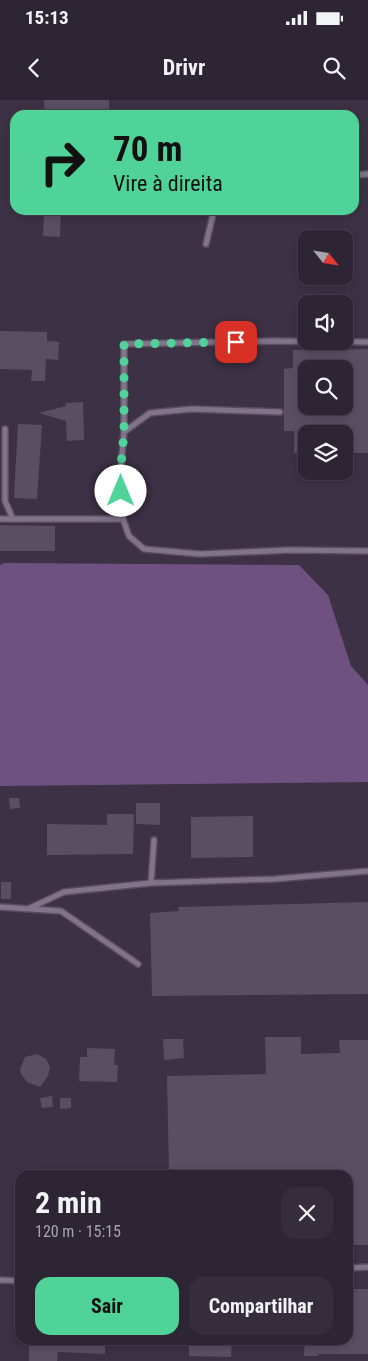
<!DOCTYPE html>
<html lang="pt">
<meta charset="utf-8">
<style>
body{margin:0;font-family:"Roboto Condensed",sans-serif;background:#362d3c;color:#f1f3f6;height:100vh;display:flex;flex-direction:column;font-size:19px;white-space:nowrap}
*{box-sizing:border-box;margin:0}
p{font-size:16px;color:#a7a5ac}
.icon{flex:none;width:28px;height:28px;fill:none;stroke:currentColor;stroke-width:2;stroke-linecap:round;stroke-linejoin:round}
.map{position:relative;flex:1;overflow:hidden}
.panel{position:absolute;left:15px;top:1070px;width:338px;height:175px;display:flex;flex-direction:column;background:#2e2534;border-radius:15px;box-shadow:0 2px 8px #0003,0 0 0 1px #49424f}
.panel>*{flex:none}
.banner{position:absolute;left:10px;top:10px;width:349px;height:105px;border-radius:15px;box-shadow:0 2px 8px #0003,0 0 0 1px #49424f;background:#4fd399;color:#111;overflow:hidden}
.needle{width:32px;rotate:120deg}
.fabs{position:absolute;left:298px;top:130px;display:grid;gap:10px}
.fabs a{display:grid;place-items:center;width:55px;height:55px;border-radius:10px;background:#2e2534;box-shadow:0 2px 8px #0003,0 0 0 1px #49424f;font-size:25px}
.pin{position:absolute;display:grid;place-items:center;width:42px;height:42px;color:#fff;margin:-21px;border-radius:10px;box-shadow:0 2px 8px #0006}
.me{position:absolute;width:55px;margin:-28px;rotate:0deg;stroke-linejoin:round;filter:drop-shadow(0 0 4px #0008)}
.turn{display:flex;align-items:center;gap:18px;height:105px;padding:0 20px;font-size:22px}
.turn .icon{width:65px;height:65px;stroke-width:2.5}
.turn b{display:block;font-size:35px;line-height:42px}
.round{display:grid;place-items:center;flex:none;width:52px;height:52px;border-radius:15px;background:#362d3c}
.head{display:flex;align-items:center;justify-content:space-between;height:85px;padding:0 20px}
h1{font-size:30px;font-weight:700;line-height:38px}
.cta{display:flex;gap:10px;margin-top:auto;padding:10px 20px}
.cta a{flex:1;height:58px;border-radius:15px;background:#4fd399;color:#111;font-size:20px;font-weight:700;line-height:58px;text-align:center}
.cta a+a{background:#362d3c;color:#f1f3f6}
.status{display:flex;justify-content:space-between;align-items:center;height:35px;padding:0 25px;background:#2e2534;direction:ltr}
.status svg{height:14px;fill:currentColor}
header{display:flex;justify-content:space-between;align-items:center;height:65px;padding:0 20px;background:#2e2534;font-size:22px;font-weight:700}
.map>svg:first-child{display:block}
</style>
<div class="status"><b>15:13</b><svg viewBox="0 0 49 12"><path d="M0 12V9h3v3zM5 12V6h3v6zM10 12V3h3v9zM15 12V0h3v12zM26 1h20v11H26zM47 4h2v5h-2z"/></svg></div>
<header><svg class="icon" aria-label="back" viewBox="0 0 24 24"><path d="M15 5l-7 7 7 7"/></svg>Drivr<svg class="icon" aria-label="search" viewBox="0 0 24 24"><circle cx="10" cy="10" r="6"/><path d="M15 15l6 6"/></svg></header>
<div class="map">
<svg width="368" height="1261" viewBox="0 0 368 1261">
<rect width="100%" height="100%" fill="#3d3145"/>
<polygon fill="#6e5181" points="5,463 299,465 328,495 351,566 368,585 368,682 0,686 0,465"/>
<g fill="#5a4e63" fill-rule="evenodd">
<polygon points="44,0 109,0 109,13 45,14"/>
<polygon points="44,110 61,110 60,137 43,136"/>
<polygon points="0,231 47,232 47,241 59,242 58,260 46,259 45,281 31,281 32,270 0,269"/>
<path d="M 368,249 L 368,353 L 344,353 L 344,334 L 306,334 L 306,353 L 294,353 L 294,331 L 284,331 L 284,269 L 293,268 L 293,250 ZM 306,269 L 344,269 L 344,306 L 306,306 Z"/>
<polygon points="83,302 84,340 67,341 66,321 39,313 66,306 66,303"/>
<polygon points="18,324 42,325 37,399 14,398"/>
<polygon points="0,425 55,426 55,451 0,451"/>
<polygon points="9,698 19,698 20,708 10,709"/>
<polygon points="136,703 160,703 160,725 136,724"/>
<polygon points="107,714 134,714 133,754 47,755 47,724 107,725"/>
<polygon points="253,716 253,757 191,758 191,717"/>
<rect x="1" y="782" width="10" height="17"/>
<polygon points="368,802 368,894 152,896 150,813 179,811 178,807"/>
<polygon points="265,937 301,937 301,954 340,953 339,940 368,940 368,1145 348,1145 348,1075 169,1075 167,976 266,974"/>
<polygon points="163,939 183,939 184,958 164,960"/>
<polygon points="87,948 115,949 114,965 118,965 117,982 79,981 80,957 87,957"/>
<polygon points="37,954 46,959 50,967 48,976 40,987 27,982 21,974 20,969 25,957"/>
<polygon points="52,996 53,1007 42,1008 40,998"/>
<polygon points="60,998 71,998 71,1008 60,1009"/>
<polygon points="348,1189 368,1189 368,1254 318,1254 318,1256 304,1256 305,1240 348,1240"/>
<polygon points="29,1240 105,1240 105,1254 58,1252 57,1261 29,1261"/>
<polygon points="189,1240 232,1240 231,1257 189,1256"/>
</g>
<g fill="none" stroke-linecap="round" stroke-linejoin="round">
<defs>
<g id="lane">
<polyline points="354,75 368,74"/>
<polyline points="206,144 214,110"/>
<polyline points="5,329 5,401 13,419"/>
<polyline points="124,332 124,244 273,241 368,242"/>
<polyline points="0,419 123,419 120,377 124,332 150,313 192,309 280,312"/>
<polyline points="123,419 129,436 144,449 200,454 291,450 368,451"/>
<polyline points="151,783 154,740"/>
<polyline points="0,807 61,811 138,864"/>
<polyline points="30,808 64,792 151,783 275,779 368,771"/>
<polyline points="348,1168 368,1167"/>
<polyline points="0,1180 20,1181"/>
</g>
</defs>
<use href="#lane" stroke="#584e5f" stroke-width="8"/>
<use href="#lane" stroke="#81748a" stroke-width="5"/>
</g>
<g fill="none" stroke-linecap="round" stroke-linejoin="round">
<polyline stroke="#4fd399" stroke-width="9" stroke-dasharray="0 16.2" points="121,391 120,377 124,332 124,244 236,242"/>
</g>
</svg>
<div class="fabs">
<a><svg class="needle" viewBox="-14 -14 28 28"><path d="M0-13l5 13h-10z" fill="#e53935"/><path d="M0 13l5-13h-10z" fill="#a7a5ac"/></svg></a>
<a><svg class="icon" aria-label="sound" viewBox="0 0 24 24"><path d="M4 9h4l5-4v14l-5-4H4zM17 9q2 3 0 6"/></svg></a>
<a><svg class="icon" aria-label="search" viewBox="0 0 24 24"><circle cx="10" cy="10" r="6"/><path d="M15 15l6 6"/></svg></a>
<a><svg class="icon" aria-label="layers" viewBox="0 0 24 24"><path d="M12 4l9 5-9 5-9-5zM3 14l9 5 9-5"/></svg></a>
</div>
<div class="pin" style="left:236px;top:242px;background:#d93025"><svg class="icon" aria-label="arrive" viewBox="0 0 24 24"><path d="M6 21V4h12l-3 4 3 4H6"/></svg></div>
<svg class="me" style="left:121px;top:391px" viewBox="-20 -20 40 40"><circle r="19" fill="#fff"/><path d="M0-13L10 11 0 6-10 11z" fill="#4fd399"/></svg>
<div class="banner">
<div class="turn"><svg class="icon" aria-label="right" viewBox="0 0 24 24"><path d="M7 20v-9h11M14 6l5 5-5 5"/></svg><div><b>70 m</b>Vire à direita</div></div>
</div>
<section class="panel">
<div class="head"><div><h1>2 min</h1><p>120 m · 15:15</p></div><a class="round"><svg class="icon" aria-label="close" viewBox="0 0 24 24"><path d="M6 6l12 12M18 6L6 18"/></svg></a></div>
<div class="cta"><a>Sair</a><a>Compartilhar</a></div>
</section>
</div>
